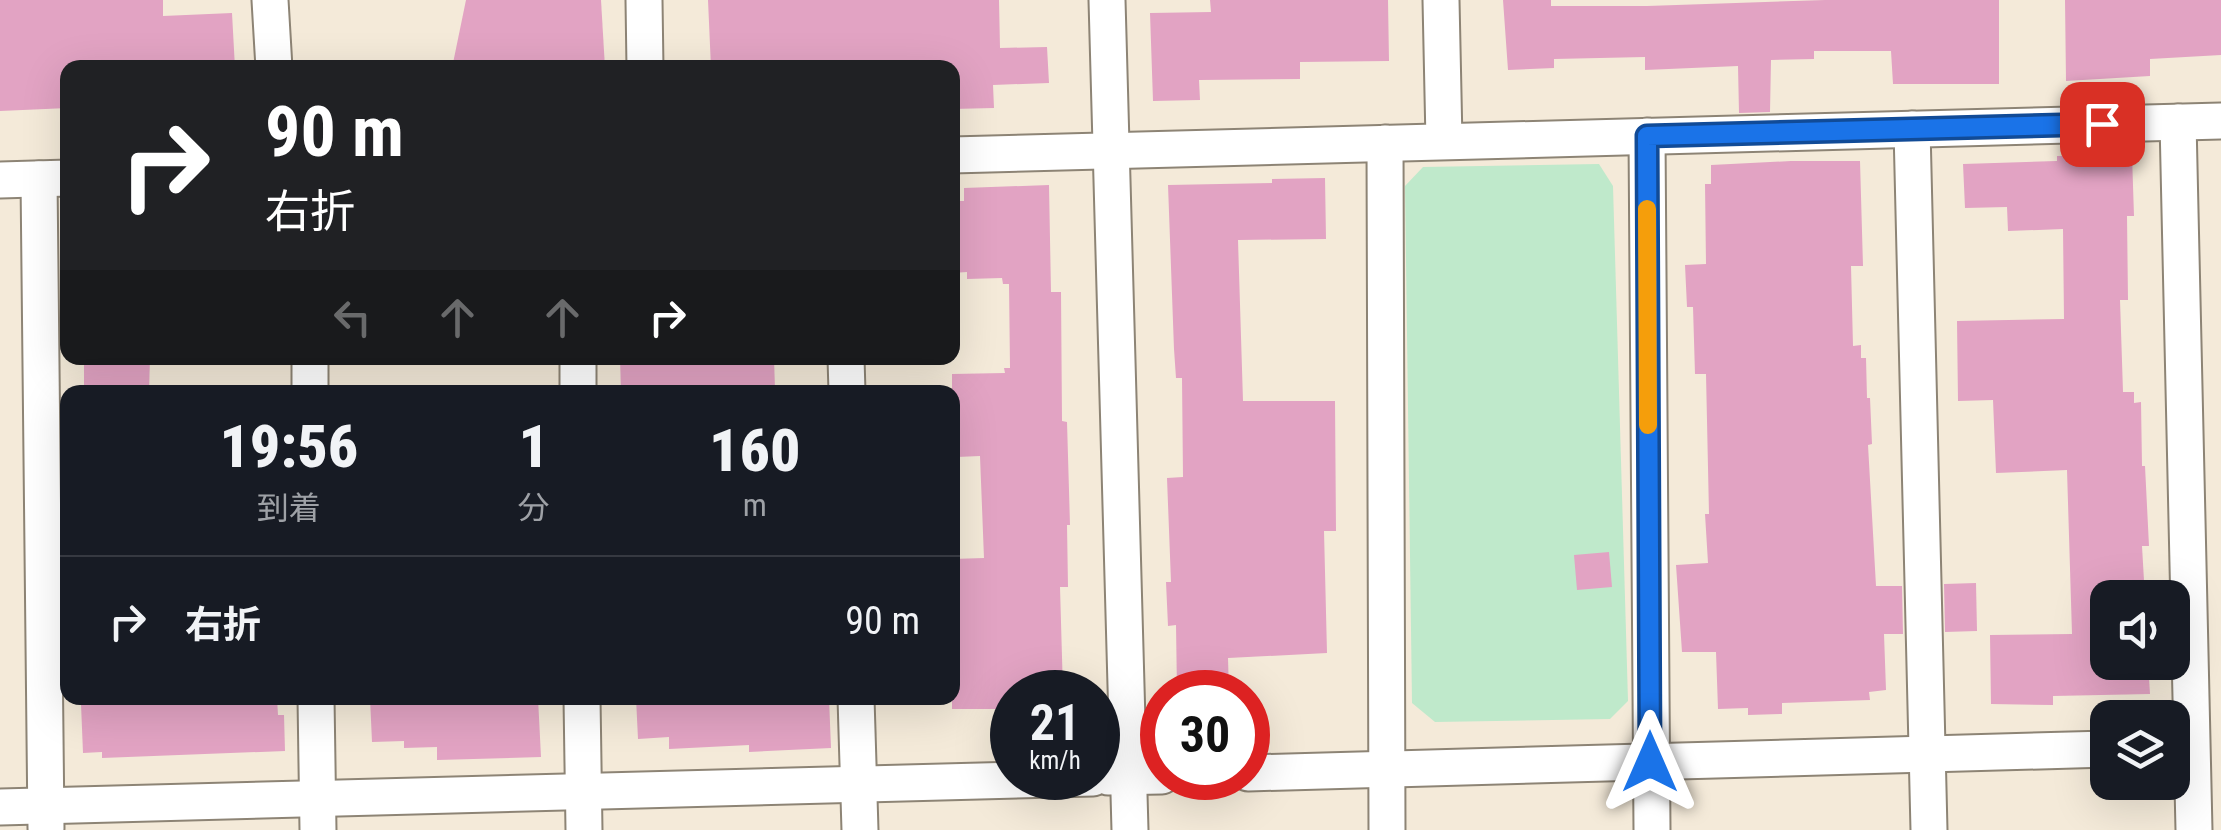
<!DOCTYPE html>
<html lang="ja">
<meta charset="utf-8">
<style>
body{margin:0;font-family:"Roboto Condensed","Noto Sans JP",sans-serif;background:#242831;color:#f1f3f6;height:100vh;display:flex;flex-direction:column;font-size:38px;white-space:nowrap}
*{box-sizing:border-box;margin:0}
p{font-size:32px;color:#9ea1a6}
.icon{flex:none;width:55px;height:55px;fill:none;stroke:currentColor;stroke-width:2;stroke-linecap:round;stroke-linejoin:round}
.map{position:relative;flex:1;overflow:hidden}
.side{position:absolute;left:60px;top:385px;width:900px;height:320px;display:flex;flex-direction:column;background:#171b24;border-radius:20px;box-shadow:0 10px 40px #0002}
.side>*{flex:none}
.guide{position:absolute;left:60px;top:60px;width:900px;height:305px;border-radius:20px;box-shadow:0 10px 40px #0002;background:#202124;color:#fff;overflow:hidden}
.tools{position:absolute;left:2090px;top:580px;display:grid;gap:20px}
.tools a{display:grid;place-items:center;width:100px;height:100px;border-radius:20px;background:#171b24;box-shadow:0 10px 40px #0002;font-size:50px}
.speed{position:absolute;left:990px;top:670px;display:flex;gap:20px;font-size:50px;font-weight:700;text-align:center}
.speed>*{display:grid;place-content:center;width:130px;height:130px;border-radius:50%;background:#171b24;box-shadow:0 10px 40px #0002;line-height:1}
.speed small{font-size:25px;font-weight:400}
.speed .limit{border:15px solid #d22;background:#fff;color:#111}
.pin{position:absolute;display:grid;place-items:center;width:85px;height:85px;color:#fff;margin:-42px;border-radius:20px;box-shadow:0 5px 15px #0006}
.me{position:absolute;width:110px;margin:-55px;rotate:0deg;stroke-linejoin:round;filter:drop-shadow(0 0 8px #0008)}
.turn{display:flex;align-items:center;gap:35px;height:210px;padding:0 40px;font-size:45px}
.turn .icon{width:130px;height:130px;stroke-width:2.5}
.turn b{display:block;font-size:70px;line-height:85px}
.lanes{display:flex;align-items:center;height:95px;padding:0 40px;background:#0003;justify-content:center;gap:50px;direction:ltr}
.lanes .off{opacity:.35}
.eta{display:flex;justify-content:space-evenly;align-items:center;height:170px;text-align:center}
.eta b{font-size:60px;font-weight:800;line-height:70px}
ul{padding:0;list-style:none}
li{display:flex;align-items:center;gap:30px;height:130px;padding:0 40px;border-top:2px solid #363941}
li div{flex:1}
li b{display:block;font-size:38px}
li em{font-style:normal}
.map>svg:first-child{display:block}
</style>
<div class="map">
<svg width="2221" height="830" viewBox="0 0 2221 830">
<rect width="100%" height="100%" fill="#f4ead9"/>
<polygon fill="#bfe9cb" points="1599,164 1613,186 1628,701 1610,719 1435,722 1412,703 1405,186 1423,167"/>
<g fill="#e2a3c3">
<polygon points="0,0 163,0 163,16 232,13 235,68 68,68 68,108 0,111"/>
<polygon points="466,0 601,0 605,68 452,68"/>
<polygon points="708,0 999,0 1000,48 1047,47 1049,83 993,85 994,108 952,109 952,68 927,68 927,60 851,64 851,68 711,68"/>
<polygon points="1210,0 1388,0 1389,61 1300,62 1300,79 1199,80 1200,100 1153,101 1150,13 1211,12"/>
<polygon points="1503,0 1551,0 1551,6 1647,6 1825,0 1999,0 1999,84 1893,84 1891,51 1814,51 1814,59 1771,60 1770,112 1739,113 1738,66 1645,70 1645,57 1554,59 1554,68 1508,70"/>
<polygon points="2065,0 2221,0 2221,55 2150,59 2150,76 2066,81"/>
<polygon points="2132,155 2134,216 2127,216 2128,300 2120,300 2123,392 2134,392 2134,403 2141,402 2142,466 2145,466 2149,546 2142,546 2145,598 2108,598 2108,662 2148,662 2150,694 2053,696 2053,705 1991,704 1990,635 2072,634 2067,470 1996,473 1993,400 1958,401 1957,321 2064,319 2063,229 2008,231 2007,207 1965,208 1963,164 2057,161 2057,156"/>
<polygon points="1791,161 1860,161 1863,266 1851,266 1853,346 1861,345 1861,358 1866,358 1867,398 1870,398 1872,444 1868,445 1876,586 1902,586 1903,634 1884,634 1886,690 1869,692 1870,700 1782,703 1782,714 1748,715 1748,708 1718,709 1716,652 1682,652 1676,565 1708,563 1705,514 1709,514 1706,374 1695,374 1693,307 1687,307 1685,265 1706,264 1705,184 1711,184 1711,165"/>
<polygon points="1325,178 1326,239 1238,240 1243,401 1335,401 1336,531 1324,531 1327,653 1228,658 1229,692 1177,692 1176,625 1168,626 1166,582 1171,582 1167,478 1183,477 1182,378 1176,378 1174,349 1168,185 1272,183 1272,179"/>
<polygon points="1049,185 1051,292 1061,292 1062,421 1067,422 1070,525 1067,525 1068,587 1060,587 1063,692 1012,692 1012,709 952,709 952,559 984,558 980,456 957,457 956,437 952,437 952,374 1005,373 1004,368 1010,368 1009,284 1003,284 1002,278 967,279 967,272 952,273 952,201 964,201 964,188"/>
<polygon points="84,358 150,358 149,392 84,392"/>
<polygon points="620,358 774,358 775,390 621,392"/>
<polygon points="1609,552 1612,587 1577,590 1574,555"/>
<polygon points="1976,583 1977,631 1945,632 1944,584"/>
<polygon points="148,698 277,698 278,715 284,715 285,751 102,758 102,752 83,753 81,704 149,700"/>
<polygon points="370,698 538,698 541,757 437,760 437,747 404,748 404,741 372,742"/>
<polygon points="636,698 829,698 831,748 749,752 749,745 669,749 669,737 638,739"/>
</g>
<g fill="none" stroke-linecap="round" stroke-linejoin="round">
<defs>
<g id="minor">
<polyline points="270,0 274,68"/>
<polyline points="644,0 645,68"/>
<polyline points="1107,0 1130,830"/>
<polyline points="1441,0 1444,141"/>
<polyline points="2178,122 2194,830"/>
<polyline points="1912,129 1929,830"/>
<polyline points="1647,136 1652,830"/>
<polyline points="1385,143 1387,830"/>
<polyline points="952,155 2221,121"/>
<polyline points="39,179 46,828"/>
<polyline points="0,180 68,178"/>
<polyline points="310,358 310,392"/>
<polyline points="578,358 578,392"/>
<polyline points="846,358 847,392"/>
<polyline points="316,698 318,830"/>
<polyline points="582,698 584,830"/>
<polyline points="856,698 860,830"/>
<polyline points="1248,773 2108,749"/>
<polyline points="1108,777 1162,776"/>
<polyline points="0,807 1093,778"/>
</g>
</defs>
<use href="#minor" stroke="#8d8475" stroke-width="39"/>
<use href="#minor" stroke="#fff" stroke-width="35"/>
</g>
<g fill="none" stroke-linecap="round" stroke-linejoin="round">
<defs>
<polyline id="route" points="1650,762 1647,136 2102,124"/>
</defs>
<use href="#route" stroke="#114b97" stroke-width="25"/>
<use href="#route" stroke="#1a73e8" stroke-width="18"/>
<polyline stroke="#f59e0b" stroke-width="18" points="1647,209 1648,425"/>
</g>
</svg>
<div class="tools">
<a><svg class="icon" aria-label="sound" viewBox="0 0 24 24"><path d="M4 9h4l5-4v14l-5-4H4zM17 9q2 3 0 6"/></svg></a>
<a><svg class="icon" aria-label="layers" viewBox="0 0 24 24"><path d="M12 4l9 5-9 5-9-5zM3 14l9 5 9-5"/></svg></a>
</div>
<div class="speed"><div>21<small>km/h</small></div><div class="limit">30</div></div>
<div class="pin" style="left:2102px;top:124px;background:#d93025"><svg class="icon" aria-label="arrive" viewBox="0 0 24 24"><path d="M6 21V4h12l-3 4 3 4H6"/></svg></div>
<svg class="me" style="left:1650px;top:762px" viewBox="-20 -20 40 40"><path d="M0-17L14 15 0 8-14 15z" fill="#1a73e8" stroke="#fff" stroke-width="4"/></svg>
<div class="guide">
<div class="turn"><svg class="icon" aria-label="right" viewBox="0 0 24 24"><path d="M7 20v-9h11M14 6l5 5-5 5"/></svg><div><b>90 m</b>右折</div></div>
<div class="lanes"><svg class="icon off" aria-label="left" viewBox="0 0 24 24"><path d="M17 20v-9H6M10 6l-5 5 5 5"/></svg><svg class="icon off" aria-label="ahead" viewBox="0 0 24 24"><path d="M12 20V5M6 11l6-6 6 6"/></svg><svg class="icon off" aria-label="ahead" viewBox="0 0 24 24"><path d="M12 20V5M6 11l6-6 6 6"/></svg><svg class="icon" aria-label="right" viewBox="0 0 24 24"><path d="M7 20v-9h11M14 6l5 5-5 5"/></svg></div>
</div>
<section class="side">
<div class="eta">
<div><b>19:56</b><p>到着</p></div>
<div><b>1</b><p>分</p></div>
<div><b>160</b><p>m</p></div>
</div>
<ul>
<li><svg class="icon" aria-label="right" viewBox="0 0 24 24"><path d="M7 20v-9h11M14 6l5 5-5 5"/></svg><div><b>右折</b></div><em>90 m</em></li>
</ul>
</section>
</div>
